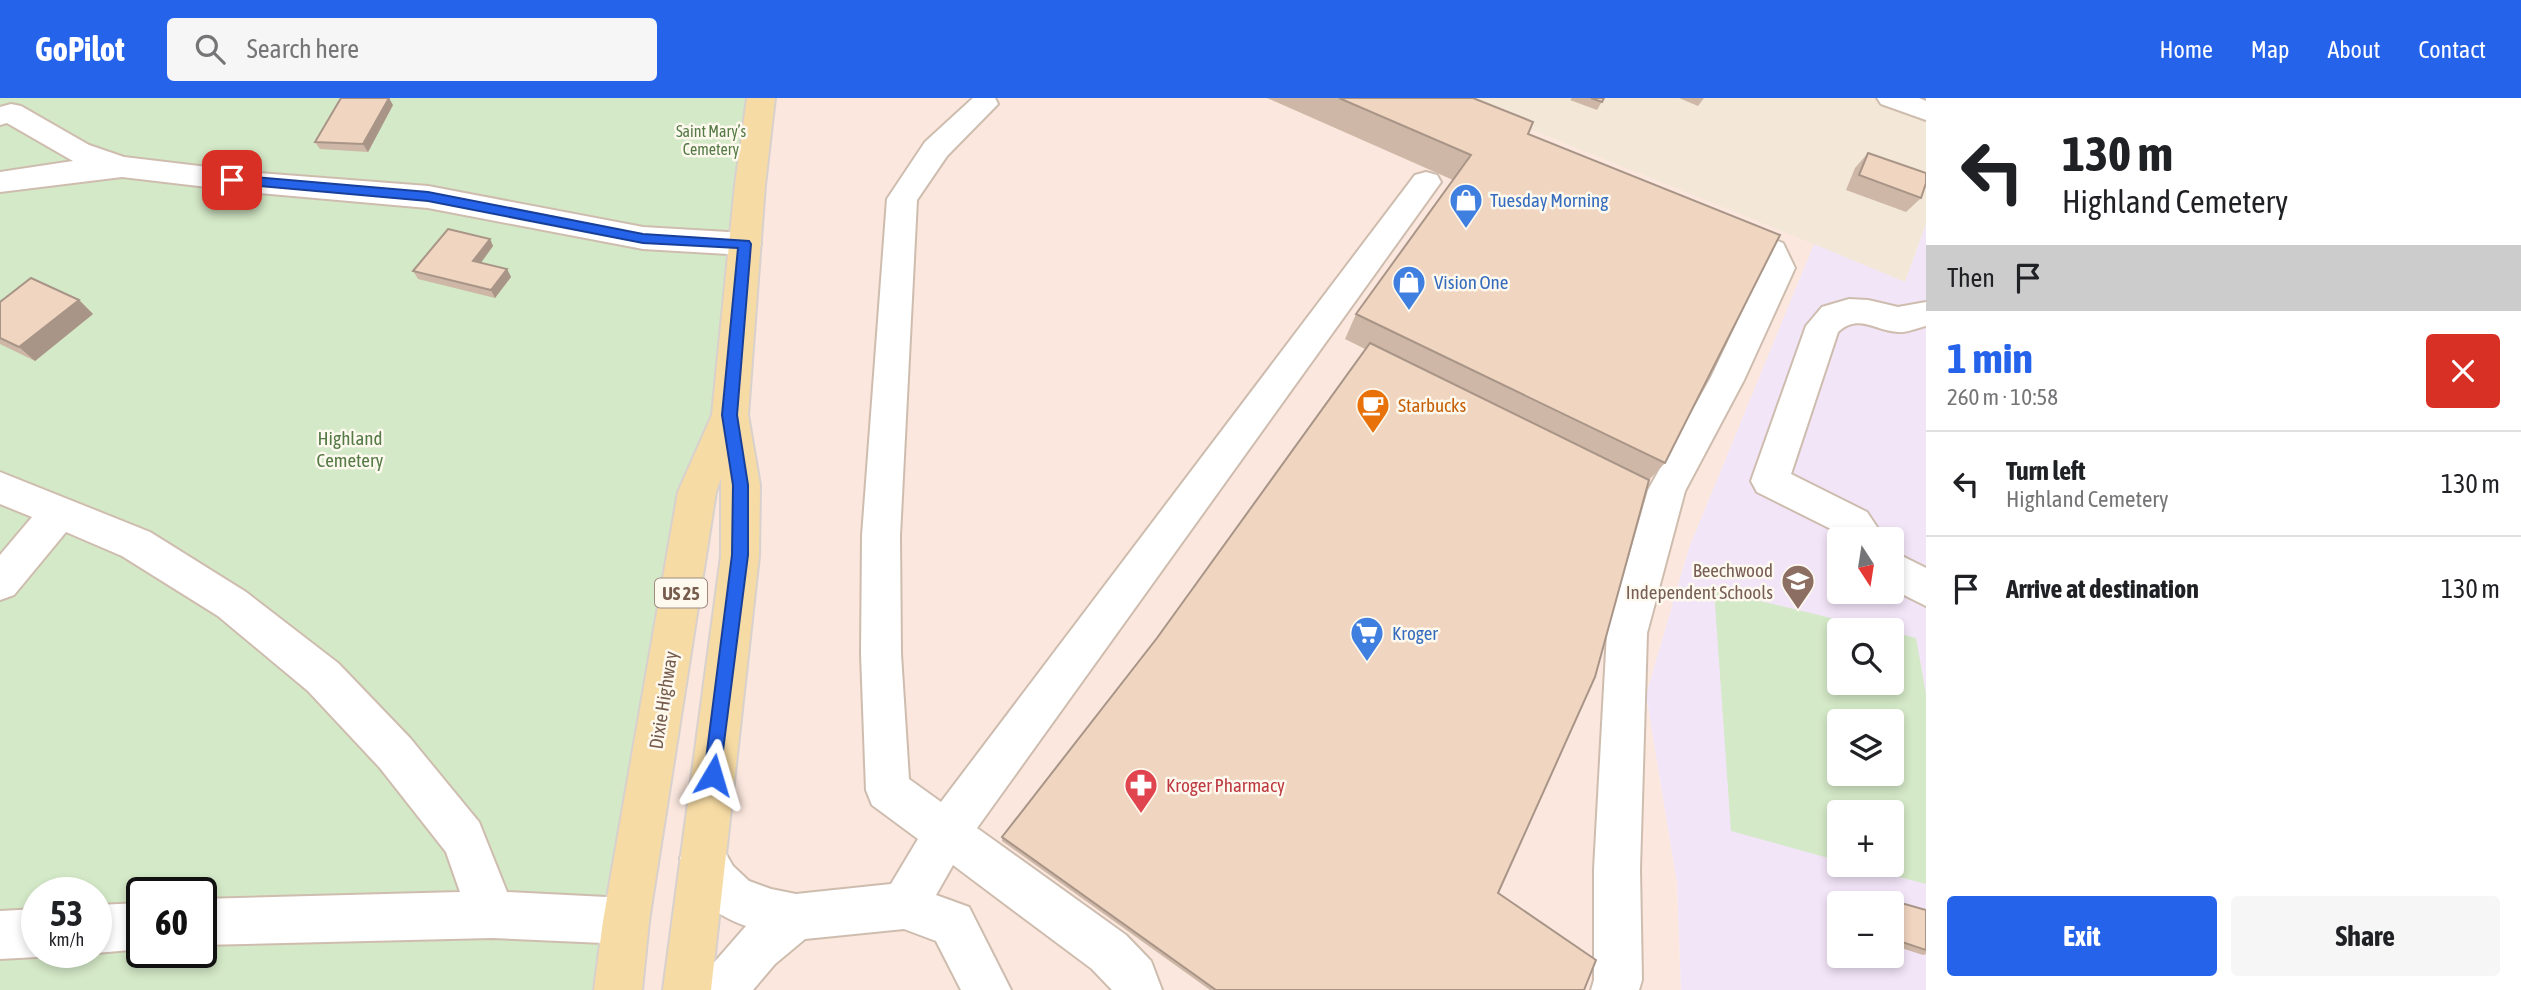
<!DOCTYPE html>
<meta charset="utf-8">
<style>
body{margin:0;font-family:"Asap Condensed",sans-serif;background:#f6f6f6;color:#202124;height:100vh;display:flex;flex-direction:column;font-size:26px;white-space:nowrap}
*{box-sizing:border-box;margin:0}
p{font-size:23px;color:#757577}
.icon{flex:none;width:38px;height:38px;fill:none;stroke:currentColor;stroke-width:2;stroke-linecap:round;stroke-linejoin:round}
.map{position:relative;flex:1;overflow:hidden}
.drawer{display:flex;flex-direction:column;background:#fff;width:595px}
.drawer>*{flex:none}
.top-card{background:#fff;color:#202124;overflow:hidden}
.needle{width:46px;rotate:168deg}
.tools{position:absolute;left:1827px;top:429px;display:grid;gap:14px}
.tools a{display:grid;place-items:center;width:77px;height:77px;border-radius:7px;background:#fff;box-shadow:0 4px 10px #0003;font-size:35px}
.speed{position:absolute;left:21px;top:779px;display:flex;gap:14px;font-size:35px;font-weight:700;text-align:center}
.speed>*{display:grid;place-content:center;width:91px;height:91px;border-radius:50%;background:#fff;box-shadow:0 4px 10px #0003;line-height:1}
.speed small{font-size:18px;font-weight:400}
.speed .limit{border:4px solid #111;border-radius:10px;background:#fff;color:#111}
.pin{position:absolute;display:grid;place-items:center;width:60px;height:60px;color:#fff;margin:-30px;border-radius:14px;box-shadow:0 4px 10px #0006}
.me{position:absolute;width:77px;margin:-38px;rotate:7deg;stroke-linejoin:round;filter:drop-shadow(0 0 5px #0008)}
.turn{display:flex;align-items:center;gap:24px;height:147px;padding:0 21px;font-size:32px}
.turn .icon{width:91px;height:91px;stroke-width:2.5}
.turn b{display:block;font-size:49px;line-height:60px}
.then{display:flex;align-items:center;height:66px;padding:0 21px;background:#0003;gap:14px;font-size:26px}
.round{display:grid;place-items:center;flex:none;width:74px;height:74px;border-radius:7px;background:#f6f6f6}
.overview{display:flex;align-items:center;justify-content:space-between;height:119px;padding:0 21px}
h1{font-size:42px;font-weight:700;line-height:52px;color:#2563eb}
.button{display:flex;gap:14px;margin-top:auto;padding:14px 21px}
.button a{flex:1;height:80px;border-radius:7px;background:#2563eb;color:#fff;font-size:28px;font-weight:700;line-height:80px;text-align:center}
.button a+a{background:#f6f6f6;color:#202124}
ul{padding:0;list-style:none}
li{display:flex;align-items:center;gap:21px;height:105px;padding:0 21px;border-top:2px solid #e0e0e0}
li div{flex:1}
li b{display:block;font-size:26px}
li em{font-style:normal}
header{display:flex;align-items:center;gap:42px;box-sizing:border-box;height:98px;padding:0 35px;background:#2563eb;color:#fff}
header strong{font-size:33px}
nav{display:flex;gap:38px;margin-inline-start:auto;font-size:24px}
.search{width:490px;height:63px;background:#f6f6f6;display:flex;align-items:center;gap:18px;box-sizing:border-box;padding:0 24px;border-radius:7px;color:#757577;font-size:26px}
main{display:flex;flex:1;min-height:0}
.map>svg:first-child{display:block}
</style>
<header>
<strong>GoPilot</strong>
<div class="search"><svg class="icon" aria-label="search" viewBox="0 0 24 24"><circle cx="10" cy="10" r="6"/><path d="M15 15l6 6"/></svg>Search here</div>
<nav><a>Home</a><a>Map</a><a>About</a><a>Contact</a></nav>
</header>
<main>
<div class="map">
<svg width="1926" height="892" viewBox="0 0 1926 892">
<rect width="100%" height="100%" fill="#fcf5e9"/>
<polygon fill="#f3e7d7" points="1453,0 1926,0 1926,126 1905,184"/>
<polygon fill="#fbe7dd" points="761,0 1453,0 1814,146 1689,450 1646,597 1677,785 1681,892 618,892"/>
<path fill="#f2e5f8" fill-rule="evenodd" d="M 1926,126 L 1926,892 L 1681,892 L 1677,785 L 1646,597 L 1689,450 L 1814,146 L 1905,184 ZM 1839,441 L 1892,441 L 1892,494 L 1839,494 ZM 1839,532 L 1892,532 L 1892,584 L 1839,584 ZM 1839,623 L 1892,623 L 1892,676 L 1839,676 ZM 1839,714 L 1892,714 L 1892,766 L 1839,766 ZM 1839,805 L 1892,805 L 1892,858 L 1839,858 Z"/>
<g fill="#d4e9c7" fill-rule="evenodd">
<path d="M 0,0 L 761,0 L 750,87 L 618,892 L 0,892 ZM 37,794 L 96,794 L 96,854 L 37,854 ZM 142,794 L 201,794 L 201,854 L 142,854 Z"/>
<path d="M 1714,492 L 1881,532 L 1839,532 L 1839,584 L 1892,584 L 1892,534 L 1916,540 L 1926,596 L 1926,786 L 1853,767 L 1892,766 L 1892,714 L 1839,714 L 1839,763 L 1731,733 ZM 1839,623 L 1892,623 L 1892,676 L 1839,676 Z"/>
</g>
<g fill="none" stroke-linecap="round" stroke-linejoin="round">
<defs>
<g id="minor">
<path d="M 973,0 L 995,0 L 998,6 L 947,58 L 917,102 L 900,438 L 901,556 L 909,681 L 941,704 L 1415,77 L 1426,74 L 1437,77 L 1441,84 L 977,730 L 1126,837 L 1151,863 L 1162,892 L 1112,892 L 1092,871 L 953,767 L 936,797 L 969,809 L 1011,892 L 961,892 L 936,843 L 904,831 L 805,841 L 775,866 L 753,892 L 698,892 L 705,875 L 746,828 C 708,815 696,797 680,760 L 687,744 L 703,737 L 719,744 L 733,768 L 749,783 L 771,791 L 796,796 L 891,786 L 918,741 L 872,707 L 866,692 L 861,556 L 862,438 L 887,101 L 925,44 Z"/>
<polygon points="1877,0 1919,0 1926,3 1926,22 1881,6"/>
<polygon points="11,6 21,8 89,47 124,59 259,75 428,88 643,129 745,135 756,138 761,146 756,154 745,157 643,151 428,110 259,95 122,79 0,94 0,74 73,63 7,25 0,27 0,9"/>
<polygon points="1724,122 1783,145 1795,170 1744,282 1685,393 1647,535 1640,771 1642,882 1639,892 1591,892 1594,882 1594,771 1607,535 1648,392 1711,279 1763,170 1759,160 1713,141 1708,133 1713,125"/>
<path d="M 1849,201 L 1868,202 L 1898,209 L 1926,204 L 1926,228 C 1917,230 1906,235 1898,234 C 1875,233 1859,215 1838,234 L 1791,376 L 1867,414 L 1885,441 L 1844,441 L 1841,436 L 1757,394 L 1751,383 L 1806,228 L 1822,209 Z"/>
<polygon points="0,374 150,434 246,494 338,565 410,640 479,724 507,794 626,800 643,806 649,823 643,840 626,846 492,840 201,847 201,801 460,794 446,754 380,670 308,593 218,518 122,458 66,434 14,497 0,502 0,457 32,419 0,406"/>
<polygon points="1892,453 1926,470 1926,508 1892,491"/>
<polygon points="142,805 142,851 96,855 95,854 96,807"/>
<polygon points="37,811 37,854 48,854 37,859 0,861 0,813"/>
</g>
<polygon id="major" points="747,0 775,0 765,87 748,317 760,387 759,458 711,892 663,892 721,458 721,380 716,394 649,823 642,892 594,892 603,823 678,394 712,317 735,87"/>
</defs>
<use href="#minor" stroke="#cebdaf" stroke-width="4"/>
<use href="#major" stroke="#d8d1cd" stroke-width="4"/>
<use href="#minor" fill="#fff" fill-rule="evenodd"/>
<use href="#major" fill="#f7dba4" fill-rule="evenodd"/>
</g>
<g fill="#ceb7a6">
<polygon points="1267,0 1473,0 1528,36 1665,365 1649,382 1498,795 1584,892 1210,892 1002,743 1002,739 1157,540 1365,251 1345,241 1356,216 1453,82"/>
<polygon points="1572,0 1604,0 1597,12 1570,2"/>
<polygon points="1679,0 1704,0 1698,8"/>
<polygon points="393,7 368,54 320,51 315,44"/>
<polygon points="1868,55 1921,100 1906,114 1846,92 1855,70"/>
<polygon points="490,141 493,148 481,165 507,171 511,179 495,200 418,181 413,173"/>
<polygon points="79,202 93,216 35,263 0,246 0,204"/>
<polygon points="1894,803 1926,812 1926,856 1923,857 1892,847 1892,805 1887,805"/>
</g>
<g fill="#a89587">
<polygon points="389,0 393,7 368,54 363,46"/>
<polygon points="490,141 493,148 477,170 473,163"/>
<polygon points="507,171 511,179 495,200 491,192"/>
<polygon points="79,202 93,216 35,263 19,249"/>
</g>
<g fill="#f0d5c1" stroke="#a89587" stroke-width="2">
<polygon points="341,0 389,0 363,46 315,44"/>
<polygon points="1339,0 1473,0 1533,24 1528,36 1780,137 1665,365 1356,216 1471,57"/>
<polygon points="1591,0 1604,0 1602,4"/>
<polygon points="1868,55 1926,75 1926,85 1921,100 1859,77"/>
<polygon points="448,131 490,141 473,163 507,171 491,192 413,173"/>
<polygon points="31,180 79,202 19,249 0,240 0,204"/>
<polygon points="1370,245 1649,382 1595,579 1498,795 1596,862 1584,892 1216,892 1002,739 1157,540"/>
<polygon points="1894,803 1926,812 1926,852 1899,843"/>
</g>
<polygon fill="#2563eb" stroke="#184099" stroke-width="2" points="232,77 428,94 643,136 749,143 751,146 737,317 748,387 748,457 719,684 713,686 706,684 704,677 732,457 733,387 722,317 738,150 643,145 428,103 227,85 227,79"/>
<defs>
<symbol id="shop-pin" viewBox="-11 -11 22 30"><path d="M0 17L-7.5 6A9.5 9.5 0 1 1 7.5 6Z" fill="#3f7fe0" stroke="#fef9ef"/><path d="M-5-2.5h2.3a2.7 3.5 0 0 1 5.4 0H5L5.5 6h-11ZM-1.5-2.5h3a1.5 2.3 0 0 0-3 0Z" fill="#fff"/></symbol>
<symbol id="cafe-pin" viewBox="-11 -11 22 30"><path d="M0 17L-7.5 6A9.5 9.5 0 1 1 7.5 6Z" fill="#e8710a" stroke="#fef9ef"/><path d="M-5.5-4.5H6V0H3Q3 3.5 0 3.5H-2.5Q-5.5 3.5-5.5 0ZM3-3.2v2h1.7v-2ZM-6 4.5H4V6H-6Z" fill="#fff"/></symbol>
<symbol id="school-pin" viewBox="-11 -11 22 30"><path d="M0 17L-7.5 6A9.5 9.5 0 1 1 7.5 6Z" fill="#8d6e63" stroke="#fef9ef"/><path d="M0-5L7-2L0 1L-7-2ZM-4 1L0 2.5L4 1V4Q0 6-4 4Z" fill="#fff"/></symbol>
<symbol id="supermarket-pin" viewBox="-11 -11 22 30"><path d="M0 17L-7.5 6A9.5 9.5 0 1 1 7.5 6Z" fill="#3f7fe0" stroke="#fef9ef"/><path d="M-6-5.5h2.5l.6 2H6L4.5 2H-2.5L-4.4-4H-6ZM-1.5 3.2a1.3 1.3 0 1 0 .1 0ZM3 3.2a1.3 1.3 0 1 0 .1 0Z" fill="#fff"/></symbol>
<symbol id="pharmacy-pin" viewBox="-11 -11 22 30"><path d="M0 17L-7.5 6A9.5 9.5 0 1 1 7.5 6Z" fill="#e0444e" stroke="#fef9ef"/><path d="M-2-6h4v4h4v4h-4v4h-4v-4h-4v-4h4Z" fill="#fff"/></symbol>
</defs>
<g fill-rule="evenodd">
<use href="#shop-pin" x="1447" y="83" width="38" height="52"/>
<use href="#shop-pin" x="1390" y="165" width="38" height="52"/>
<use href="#cafe-pin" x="1354" y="288" width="38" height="52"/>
<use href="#school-pin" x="1779" y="464" width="38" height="52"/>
<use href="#supermarket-pin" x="1348" y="516" width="38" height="52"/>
<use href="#pharmacy-pin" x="1122" y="668" width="38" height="52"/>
</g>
<g text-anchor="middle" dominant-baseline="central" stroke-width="5" stroke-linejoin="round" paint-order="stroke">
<g font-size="16" fill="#547a45" stroke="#fef9ef">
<text x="711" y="33">Saint Mary’s<tspan x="711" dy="18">Cemetery</tspan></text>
</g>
<rect fill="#fef9ef" stroke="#9e8b7e" stroke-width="2" x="655" y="480.5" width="52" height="29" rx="5"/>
<g font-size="18" font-weight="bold" fill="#755c4d">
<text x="681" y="495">US 25</text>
</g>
<g font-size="19" fill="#366cbe" stroke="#fef9ef" text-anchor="start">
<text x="1490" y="102">Tuesday Morning</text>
<text x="1434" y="184">Vision One</text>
<text x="1392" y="535">Kroger</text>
</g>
<g font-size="19" fill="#c56008" stroke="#fef9ef" text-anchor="start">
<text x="1398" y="307">Starbucks</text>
</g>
<g font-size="19" fill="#547a45" stroke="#fef9ef">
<text x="350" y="340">Highland<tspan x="350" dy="22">Cemetery</tspan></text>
</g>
<g font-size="19" fill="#785e54" stroke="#fef9ef" text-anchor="end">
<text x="1773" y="472">Beechwood<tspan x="1773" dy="22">Independent Schools</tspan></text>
</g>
<g font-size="19" fill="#755c4d" stroke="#fef9ef">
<text transform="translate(663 602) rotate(-81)">Dixie Highway</text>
</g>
<g font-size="19" fill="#be3a42" stroke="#fef9ef" text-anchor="start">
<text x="1166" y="687">Kroger Pharmacy</text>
</g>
</g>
</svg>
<div class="tools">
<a><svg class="needle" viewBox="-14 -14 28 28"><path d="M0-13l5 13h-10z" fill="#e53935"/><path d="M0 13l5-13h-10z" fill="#757577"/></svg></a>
<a><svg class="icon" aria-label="search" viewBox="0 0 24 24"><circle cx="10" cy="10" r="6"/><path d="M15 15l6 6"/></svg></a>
<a><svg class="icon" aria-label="layers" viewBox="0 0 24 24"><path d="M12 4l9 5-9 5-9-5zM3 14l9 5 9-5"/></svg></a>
<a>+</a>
<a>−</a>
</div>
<div class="speed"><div>53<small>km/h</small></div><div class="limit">60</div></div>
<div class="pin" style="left:232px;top:82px;background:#d93025"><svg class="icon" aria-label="arrive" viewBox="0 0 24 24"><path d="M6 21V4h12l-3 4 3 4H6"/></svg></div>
<svg class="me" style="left:713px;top:677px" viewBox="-20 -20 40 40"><path d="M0-17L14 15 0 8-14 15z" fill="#2563eb" stroke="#fff" stroke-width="4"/></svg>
</div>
<section class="drawer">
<div class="top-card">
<div class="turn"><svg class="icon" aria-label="left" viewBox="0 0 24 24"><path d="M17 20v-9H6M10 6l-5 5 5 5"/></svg><div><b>130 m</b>Highland Cemetery</div></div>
<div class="then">Then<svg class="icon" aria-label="arrive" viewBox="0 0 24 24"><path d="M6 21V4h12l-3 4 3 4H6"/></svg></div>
</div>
<div class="overview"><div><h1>1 min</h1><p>260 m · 10:58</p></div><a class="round" style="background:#d93025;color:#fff"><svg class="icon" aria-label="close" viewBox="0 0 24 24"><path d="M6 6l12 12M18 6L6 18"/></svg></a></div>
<ul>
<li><svg class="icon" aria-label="left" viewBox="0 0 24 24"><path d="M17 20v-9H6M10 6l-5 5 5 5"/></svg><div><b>Turn left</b><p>Highland Cemetery</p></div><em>130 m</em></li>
<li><svg class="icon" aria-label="arrive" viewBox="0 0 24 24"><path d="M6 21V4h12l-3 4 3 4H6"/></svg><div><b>Arrive at destination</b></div><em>130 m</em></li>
</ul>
<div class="button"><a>Exit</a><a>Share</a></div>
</section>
</main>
